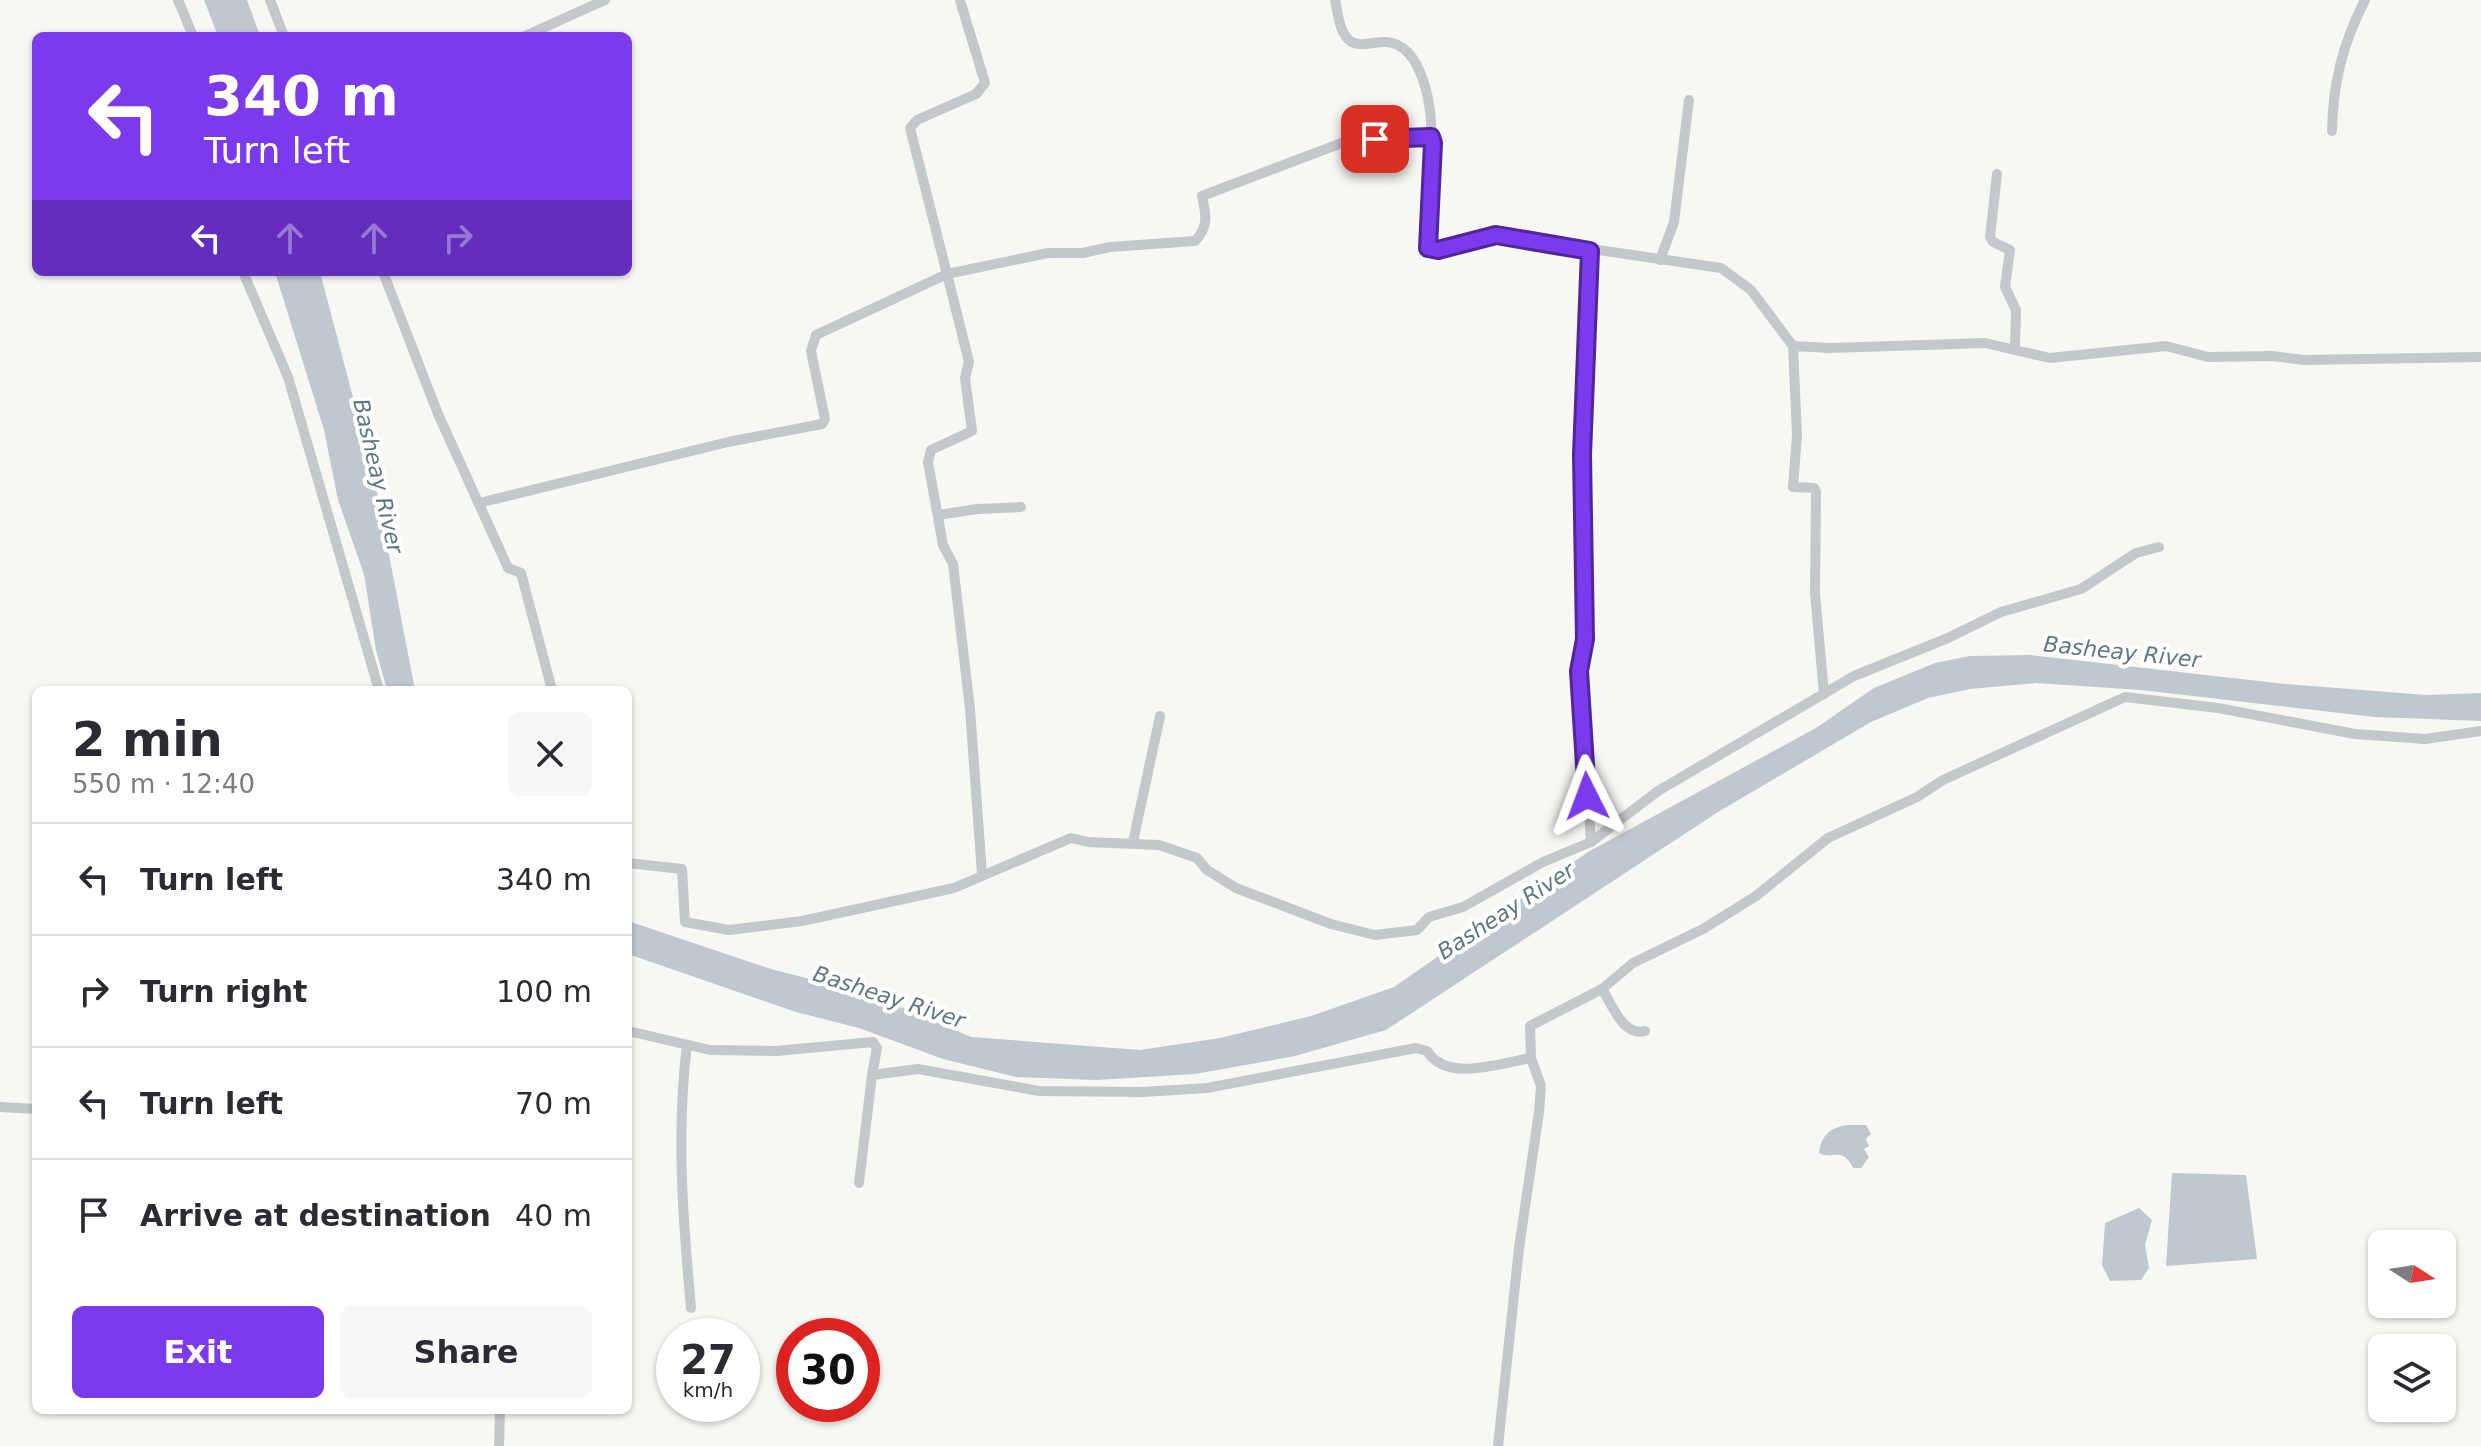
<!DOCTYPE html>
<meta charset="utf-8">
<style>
body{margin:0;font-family:"DejaVu Sans",sans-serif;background:#f7f7f7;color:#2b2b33;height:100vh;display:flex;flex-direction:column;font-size:30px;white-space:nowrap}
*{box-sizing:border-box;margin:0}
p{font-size:26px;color:#7c7c81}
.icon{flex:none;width:44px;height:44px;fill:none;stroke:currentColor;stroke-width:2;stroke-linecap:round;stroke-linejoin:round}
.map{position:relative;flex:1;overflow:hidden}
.drawer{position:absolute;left:32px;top:686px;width:600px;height:728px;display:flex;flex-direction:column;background:#fff;border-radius:12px;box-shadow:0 2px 6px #0004}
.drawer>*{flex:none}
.banner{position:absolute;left:32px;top:32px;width:600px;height:244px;border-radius:12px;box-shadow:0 2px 6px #0004;background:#7c3aed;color:#fff;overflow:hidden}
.needle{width:52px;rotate:102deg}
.buttons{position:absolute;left:2368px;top:1230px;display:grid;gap:16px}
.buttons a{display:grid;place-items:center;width:88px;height:88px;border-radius:12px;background:#fff;box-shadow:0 2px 6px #0004;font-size:40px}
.speed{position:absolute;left:656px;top:1318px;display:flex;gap:16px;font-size:40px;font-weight:700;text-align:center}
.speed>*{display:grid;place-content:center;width:104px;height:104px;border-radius:50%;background:#fff;box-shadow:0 2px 6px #0004;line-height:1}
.speed small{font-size:20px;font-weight:400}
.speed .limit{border:12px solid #d22;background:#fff;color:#111}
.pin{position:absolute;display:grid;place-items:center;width:68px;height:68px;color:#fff;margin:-34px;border-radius:16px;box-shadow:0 4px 12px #0006}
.me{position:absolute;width:88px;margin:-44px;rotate:357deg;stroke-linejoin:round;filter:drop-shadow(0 0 6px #0008)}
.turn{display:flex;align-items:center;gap:28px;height:168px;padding:0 40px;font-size:36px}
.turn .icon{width:104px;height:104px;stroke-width:2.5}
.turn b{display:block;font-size:56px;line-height:68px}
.lanes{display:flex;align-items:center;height:76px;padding:0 40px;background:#0003;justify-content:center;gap:40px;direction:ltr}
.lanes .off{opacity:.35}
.round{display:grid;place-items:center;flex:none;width:84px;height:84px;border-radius:12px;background:#f7f7f7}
.headline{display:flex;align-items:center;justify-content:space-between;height:136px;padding:0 40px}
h1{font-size:48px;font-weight:800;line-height:60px}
.primary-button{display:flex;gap:16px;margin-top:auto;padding:16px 40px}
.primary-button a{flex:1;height:92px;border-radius:12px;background:#7c3aed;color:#fff;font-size:32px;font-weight:800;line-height:92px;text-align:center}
.primary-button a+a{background:#f7f7f7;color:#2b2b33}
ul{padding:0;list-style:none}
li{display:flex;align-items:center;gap:24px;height:112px;padding:0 40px;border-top:2px solid #e1e1e2}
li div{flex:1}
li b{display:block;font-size:30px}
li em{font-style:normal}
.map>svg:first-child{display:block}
</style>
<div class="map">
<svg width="2481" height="1446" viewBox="0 0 2481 1446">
<rect width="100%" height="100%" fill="#f7f7f4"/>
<g fill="#bfc8ce">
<polygon points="204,0 247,0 260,36 218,36"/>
<polygon points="275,272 320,272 374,477 415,690 387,690 376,650 364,574 338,500 324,430"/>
<polygon points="2030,655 2285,684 2426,695 2481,693 2481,721 2375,717 2141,690 2036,683 1970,689 1928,698 1871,722 1718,812 1386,1030 1295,1056 1195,1074 1096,1080 1016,1077 943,1059 859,1028 796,1012 628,954 628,921 771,969 841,987 903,1008 971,1037 1140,1050 1220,1038 1311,1016 1394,987 1588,852 1816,728 1874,688 1935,663 1970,656"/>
<path d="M 1848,1125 L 1866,1125 L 1871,1134 L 1866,1139 L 1869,1146 L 1864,1149 L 1869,1157 L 1861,1168 L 1853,1168 C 1841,1145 1835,1161 1819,1153 C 1821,1135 1831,1127 1848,1125 Z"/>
<polygon points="2172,1173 2246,1175 2257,1259 2166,1266"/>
<polygon points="2139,1208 2152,1220 2145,1245 2149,1268 2141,1280 2110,1281 2102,1265 2105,1223"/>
</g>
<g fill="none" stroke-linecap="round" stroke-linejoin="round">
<g stroke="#c4c8cb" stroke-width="10">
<polyline points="178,0 193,36"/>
<polyline points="270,0 284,36"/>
<path d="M 960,0 L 985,83 L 976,94 L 917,120 L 910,128 L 947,274 L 1048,253 L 1083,253 L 1110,247 L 1195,241 C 1209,227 1206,214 1202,196 L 1347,141 L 1431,137 L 1434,148 L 1428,248 L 1438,250 L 1496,235 L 1721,268 L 1751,290 L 1793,346"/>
<path d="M 1335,0 C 1338,13 1339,32 1350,41 C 1360,48 1376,41 1387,42 C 1423,45 1433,110 1431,137"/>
<polyline points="525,36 605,0"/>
<path d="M 2332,131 C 2333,82 2343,43 2365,0"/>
<polyline points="1997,174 1990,237 1993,242 2010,250 2005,287 2016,310 2015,348"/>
<polyline points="1590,251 1582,477 1585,639 1579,671 1591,842"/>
<polyline points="1660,260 1674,222 1689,100"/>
<polyline points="243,272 288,377 379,690"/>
<polyline points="383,272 438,414 508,568 521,573 552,690"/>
<polyline points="479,503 728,442 822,424 825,419 811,351 816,335 947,274 969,362 965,378 972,431 931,450 928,462 943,545 953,564 970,709 982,874"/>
<polyline points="938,515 977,509 1021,507"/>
<polyline points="1824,694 1815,593 1816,492 1814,488 1793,487 1797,435 1793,346 1830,348 1985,343 2050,358 2166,346 2208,357 2272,356 2304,360 2481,357"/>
<polyline points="1133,842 1160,716"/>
<polyline points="628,863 682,869 685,922 729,930 802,921 954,888 1071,838 1088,842 1159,845 1197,858 1207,870 1236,888 1331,924 1375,935 1417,930 1429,917 1463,907 1543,862 1591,842 1658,791 1854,676 1948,638 2001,612 2081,589 2136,553 2159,547"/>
<path d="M 1602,989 C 1612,1004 1623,1037 1645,1031"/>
<polyline points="628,1031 710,1050 776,1051 873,1042 877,1048 872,1075"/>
<path d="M 687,1045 C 676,1133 683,1220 691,1308"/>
<polyline points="0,1107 36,1109"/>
<path d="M 859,1183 L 872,1075 L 918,1069 L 1039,1091 L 1142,1092 L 1207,1088 L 1416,1048 L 1427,1051 C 1447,1083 1500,1063 1531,1058 L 1530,1026 L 1602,989 L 1633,963 L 1703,929 L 1756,896 L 1828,838 L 1917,797 L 1943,780 L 2125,697 L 2218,708 L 2355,734 L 2425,739 L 2481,731"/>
<polyline points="499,1446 500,1410"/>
<polyline points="1498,1446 1519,1248 1539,1112 1541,1086 1531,1058"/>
</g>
</g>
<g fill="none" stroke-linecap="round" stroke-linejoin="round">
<defs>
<polyline id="route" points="1375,139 1431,137 1433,143 1428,248 1438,250 1496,235 1590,251 1582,455 1585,639 1579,671 1587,796"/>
</defs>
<use href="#route" stroke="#51269a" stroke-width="20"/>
<use href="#route" stroke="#7c3aed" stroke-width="14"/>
</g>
<g text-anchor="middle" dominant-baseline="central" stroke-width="8" stroke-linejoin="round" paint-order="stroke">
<g font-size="22" font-style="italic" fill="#617782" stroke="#fff">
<text transform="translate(378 476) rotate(77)">Basheay River</text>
<text transform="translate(2122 652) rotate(6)">Basheay River</text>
<text transform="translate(1506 911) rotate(-33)">Basheay River</text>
<text transform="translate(889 997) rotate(18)">Basheay River</text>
</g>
</g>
</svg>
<div class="buttons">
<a><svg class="needle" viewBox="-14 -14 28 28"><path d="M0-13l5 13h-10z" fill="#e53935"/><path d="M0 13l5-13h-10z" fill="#7c7c81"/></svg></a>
<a><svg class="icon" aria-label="layers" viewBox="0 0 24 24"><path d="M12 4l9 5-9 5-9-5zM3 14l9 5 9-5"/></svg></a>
</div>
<div class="speed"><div>27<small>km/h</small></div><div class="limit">30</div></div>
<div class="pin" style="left:1375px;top:139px;background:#d93025"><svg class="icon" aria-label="arrive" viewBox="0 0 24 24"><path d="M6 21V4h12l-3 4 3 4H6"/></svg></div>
<svg class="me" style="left:1587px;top:796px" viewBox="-20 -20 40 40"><path d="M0-17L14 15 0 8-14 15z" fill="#7c3aed" stroke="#fff" stroke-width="4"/></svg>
<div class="banner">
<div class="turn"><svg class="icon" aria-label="left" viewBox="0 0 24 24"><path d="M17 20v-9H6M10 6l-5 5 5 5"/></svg><div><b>340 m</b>Turn left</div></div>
<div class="lanes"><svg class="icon" aria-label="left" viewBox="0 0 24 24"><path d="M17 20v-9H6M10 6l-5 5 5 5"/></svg><svg class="icon off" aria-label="ahead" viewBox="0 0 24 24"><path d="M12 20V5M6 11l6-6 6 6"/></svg><svg class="icon off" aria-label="ahead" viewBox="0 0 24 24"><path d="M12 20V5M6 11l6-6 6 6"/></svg><svg class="icon off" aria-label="right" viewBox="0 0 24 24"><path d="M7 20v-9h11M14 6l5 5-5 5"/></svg></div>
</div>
<section class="drawer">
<div class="headline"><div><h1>2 min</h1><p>550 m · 12:40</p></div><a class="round"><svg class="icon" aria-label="close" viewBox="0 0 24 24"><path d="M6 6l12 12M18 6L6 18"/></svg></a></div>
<ul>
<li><svg class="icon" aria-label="left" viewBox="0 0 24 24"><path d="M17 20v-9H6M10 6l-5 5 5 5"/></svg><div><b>Turn left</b></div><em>340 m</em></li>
<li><svg class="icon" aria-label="right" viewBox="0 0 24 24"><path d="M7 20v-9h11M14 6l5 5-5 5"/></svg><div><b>Turn right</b></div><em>100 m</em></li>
<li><svg class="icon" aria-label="left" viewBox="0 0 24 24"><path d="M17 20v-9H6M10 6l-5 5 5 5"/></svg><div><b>Turn left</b></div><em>70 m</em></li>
<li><svg class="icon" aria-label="arrive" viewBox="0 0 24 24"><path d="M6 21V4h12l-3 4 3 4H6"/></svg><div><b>Arrive at destination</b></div><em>40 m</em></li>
</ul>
<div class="primary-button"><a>Exit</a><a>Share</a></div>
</section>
</div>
